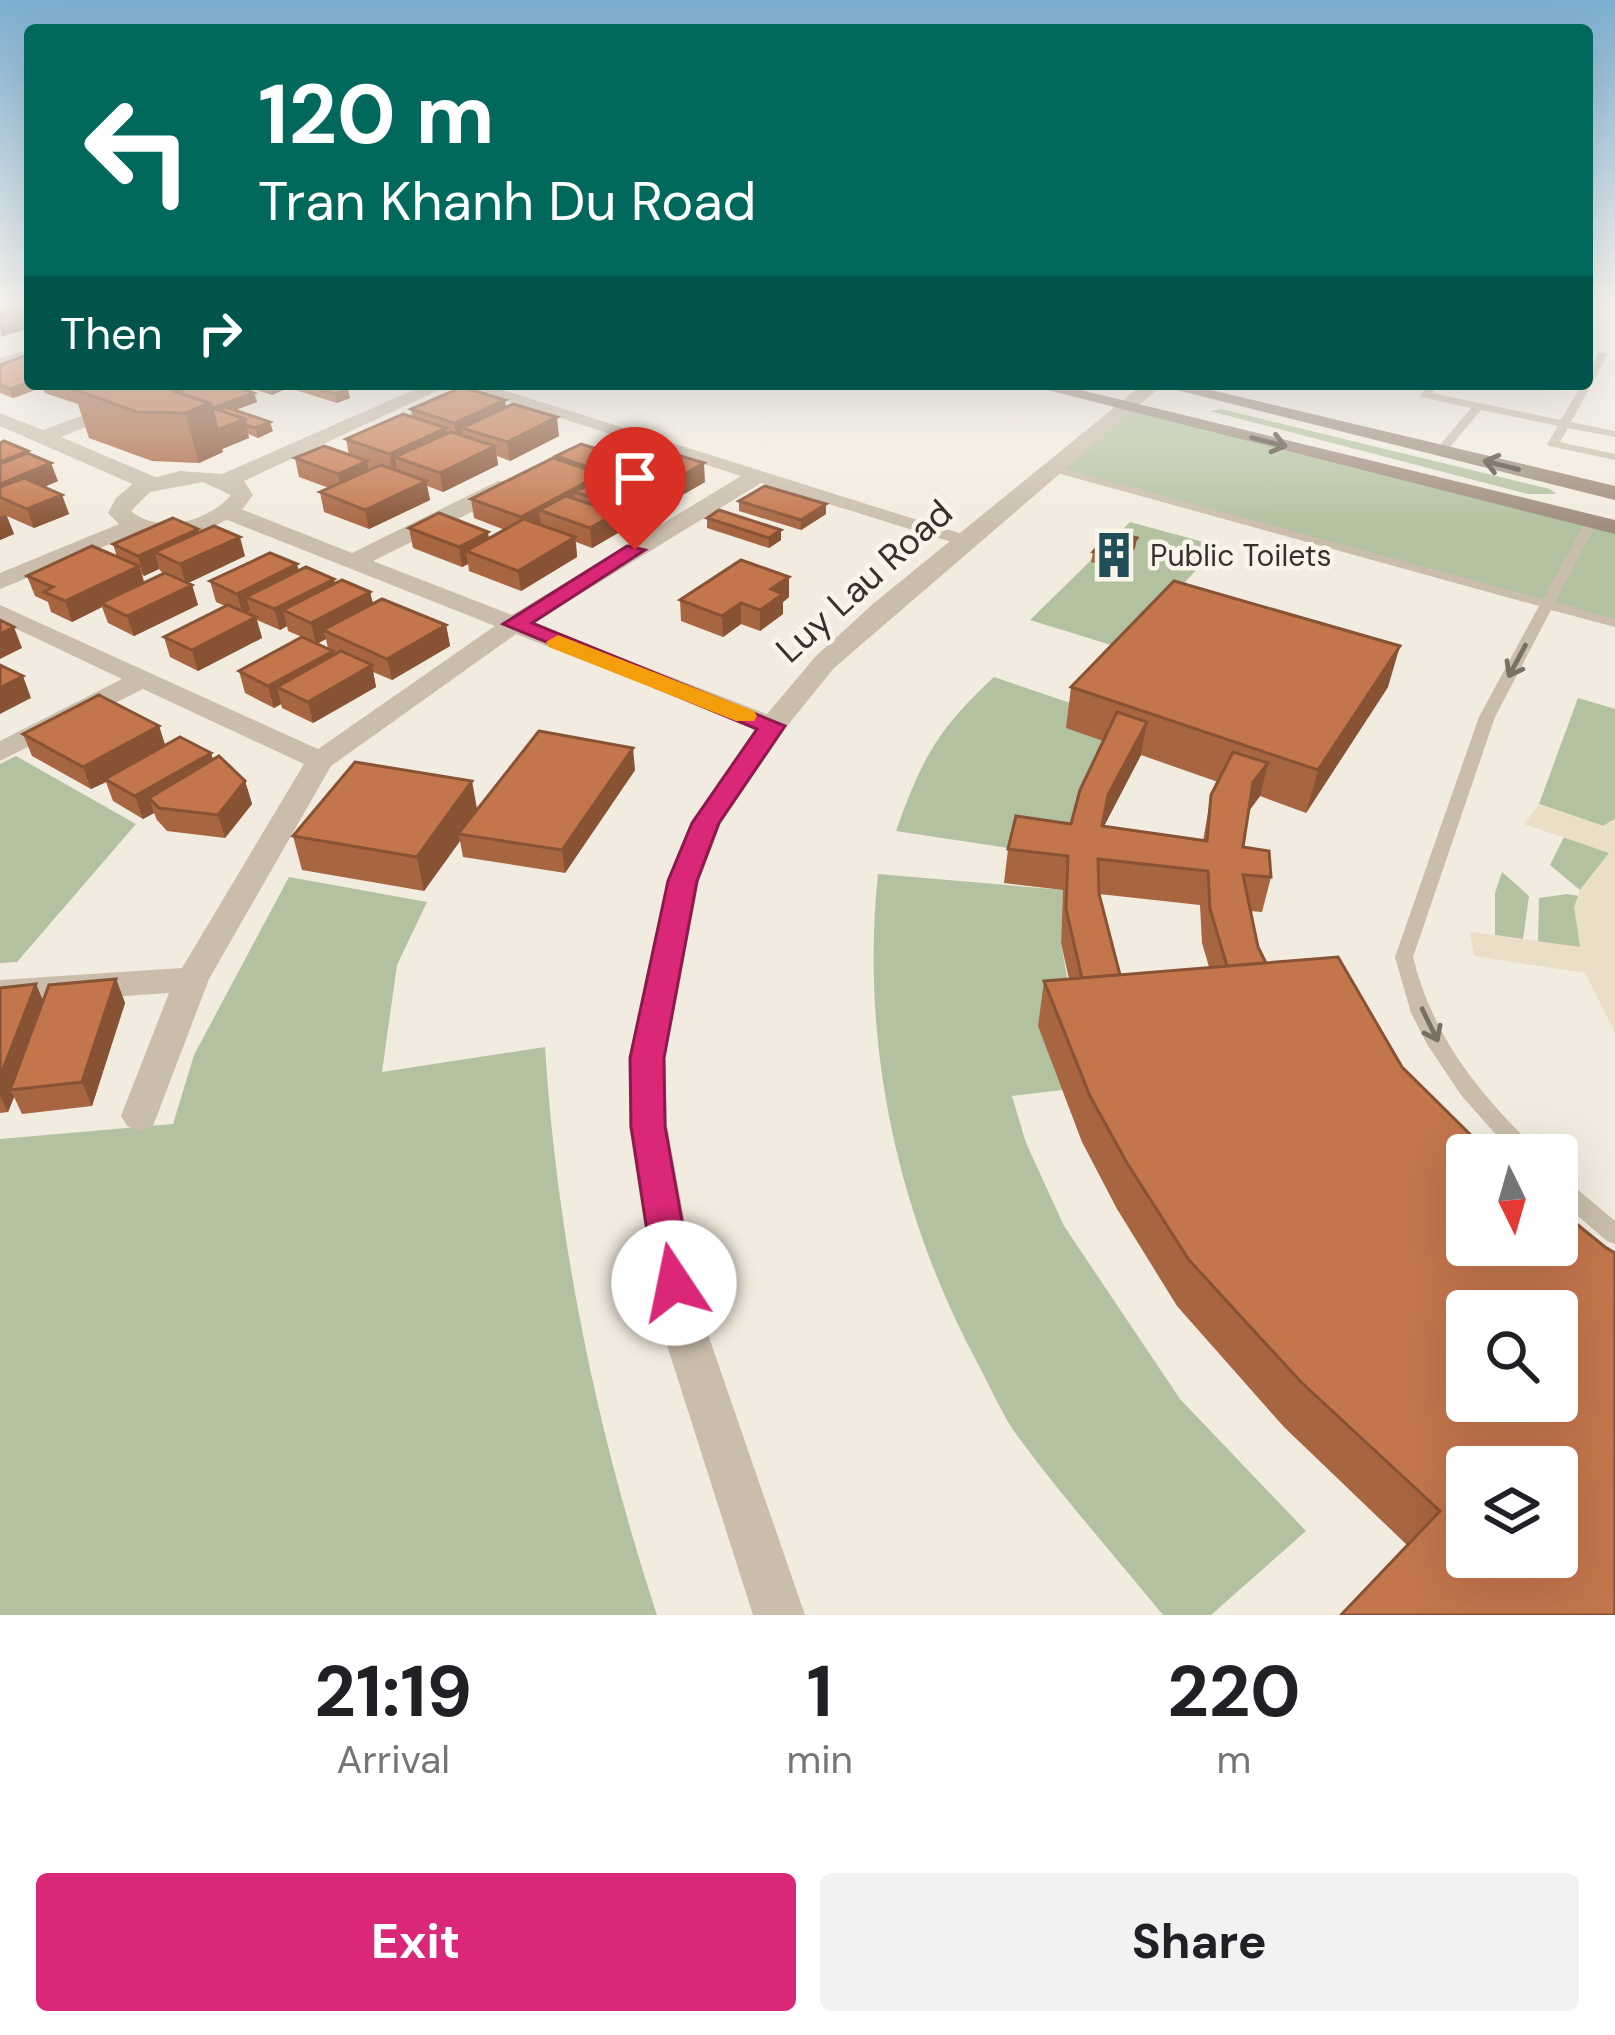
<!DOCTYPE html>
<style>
body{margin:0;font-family:"DM Sans",sans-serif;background:#f2f2f2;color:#202124;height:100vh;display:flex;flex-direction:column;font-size:45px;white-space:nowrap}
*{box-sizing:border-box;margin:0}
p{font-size:39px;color:#757577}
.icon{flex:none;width:66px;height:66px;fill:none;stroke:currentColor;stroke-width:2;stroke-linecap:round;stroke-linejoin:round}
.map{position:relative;height:1615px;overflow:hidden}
.side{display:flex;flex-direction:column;background:#fff;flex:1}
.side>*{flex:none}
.hud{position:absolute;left:24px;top:24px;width:1569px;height:366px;border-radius:12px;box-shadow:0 12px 48px #0002;background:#00695c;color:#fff;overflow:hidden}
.needle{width:78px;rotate:175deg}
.tools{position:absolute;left:1446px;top:1134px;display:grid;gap:24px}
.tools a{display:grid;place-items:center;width:132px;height:132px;border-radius:12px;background:#fff;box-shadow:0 12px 48px #0002;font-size:60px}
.pin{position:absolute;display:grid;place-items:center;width:102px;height:102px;color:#fff;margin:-123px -51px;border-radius:50% 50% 50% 0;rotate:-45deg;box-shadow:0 0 12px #0007}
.pin .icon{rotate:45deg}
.me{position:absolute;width:132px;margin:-66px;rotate:349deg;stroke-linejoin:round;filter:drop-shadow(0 0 9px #0008)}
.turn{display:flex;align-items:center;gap:42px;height:252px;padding:0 36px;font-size:54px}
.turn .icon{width:156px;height:156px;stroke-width:2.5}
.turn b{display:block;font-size:84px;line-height:102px}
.then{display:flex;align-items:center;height:114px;padding:0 36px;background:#0003;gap:24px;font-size:45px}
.eta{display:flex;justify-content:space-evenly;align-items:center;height:204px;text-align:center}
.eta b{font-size:72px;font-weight:700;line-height:84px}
.primary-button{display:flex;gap:24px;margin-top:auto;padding:24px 36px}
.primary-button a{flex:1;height:138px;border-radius:12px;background:#db2777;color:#fff;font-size:48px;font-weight:700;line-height:138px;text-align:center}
.primary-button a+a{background:#f2f2f2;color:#202124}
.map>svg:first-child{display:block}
</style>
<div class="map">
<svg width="1615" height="1615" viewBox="0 0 1615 1615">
<rect width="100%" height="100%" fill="#f2ebdf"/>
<g fill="#b2c19f">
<polygon points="1126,408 1615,527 1615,623 1054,469"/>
<polygon points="1221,409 1550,489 1556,494 1528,494 1210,411"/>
<polygon points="1130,522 1218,546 1124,649 1030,620"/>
<path d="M 994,677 L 1085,708 L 1111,744 L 1067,857 L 896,831 C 922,758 937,730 994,677 Z"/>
<polygon points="1578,698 1615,709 1615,819 1603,826 1539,804"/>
<polygon points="16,756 136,824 17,962 0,963 0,764"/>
<polygon points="1564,837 1610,852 1580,890 1550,865"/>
<polygon points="1502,872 1529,896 1523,939 1495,935 1495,893"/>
<path d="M 878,874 L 1063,890 L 1061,943 L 1068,983 L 1062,1090 L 1012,1096 L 1026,1143 L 1064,1226 L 1180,1399 L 1306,1531 L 1211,1615 L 1163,1615 C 1115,1556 1064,1499 1019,1438 C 1003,1417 992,1390 979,1366 C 898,1216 860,1044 878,874 Z"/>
<path d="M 289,877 L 427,902 L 397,965 L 382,1072 L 545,1047 C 557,1239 597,1433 657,1615 L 0,1615 L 0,1139 L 173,1124 L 194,1055 Z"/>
<polygon points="1568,894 1578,896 1580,947 1538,942 1539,898"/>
</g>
<polygon fill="#eadec6" points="1539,804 1603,826 1615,819 1615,1033 1585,973 1474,956 1470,932 1580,947 1574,907 1580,890 1609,853 1524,824"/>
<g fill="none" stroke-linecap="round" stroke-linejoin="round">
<g fill="#cabdab" fill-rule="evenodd">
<polygon points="1599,352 1608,354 1571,422 1615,431 1615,437 1568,428 1560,442 1615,454 1615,460 1549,446 1547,444 1558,426 1481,410 1445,453 1435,451 1471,408 1421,397 1420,395 1429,384 1440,384 1432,393 1561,420 1582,384 1587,384 1587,374"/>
<path d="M 1054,466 L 1543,599 L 1586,521 L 1592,517 L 1596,518 L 1598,521 L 1555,602 L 1615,619 L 1615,627 L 1551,610 L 1495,717 L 1413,957 C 1427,1014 1455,1061 1494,1105 C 1508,1122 1526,1137 1538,1155 L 1514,1155 L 1461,1095 L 1427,1044 L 1411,1013 L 1395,957 L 1479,717 L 1539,606 L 1050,471 L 1048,469 Z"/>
<polygon points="1557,1176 1565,1179 1615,1221 1615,1244 1607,1241 1557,1198"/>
</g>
<g fill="#cabdab" fill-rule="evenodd">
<polygon points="30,349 30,360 0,370 0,358"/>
<polygon points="167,384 194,384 61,437 160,479 160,489 144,489 0,426 0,413 43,430"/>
<polygon points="455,384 484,384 978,539 974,544 958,544 761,483 533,623 782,720 786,726 782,732 772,734 516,634 331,766 209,979 153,1126 140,1131 127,1126 121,1116 169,993 0,1004 0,980 182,968 304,764 143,689 0,761 0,741 122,679 0,621 0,605 318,749 495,626 220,517 220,507 236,507 352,553 498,481 514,481 514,491 373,561 512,615 741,476"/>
</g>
<g fill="#cabdab" fill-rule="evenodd">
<path d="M 427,384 L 452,384 L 244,481 L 253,495 L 240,512 L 210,529 L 164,537 L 137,533 L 0,589 L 0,573 L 119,524 L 108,513 L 116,498 L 134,483 L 180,471 L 222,474 ZM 203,482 L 231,495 C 209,521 160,535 131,511 L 150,492 Z"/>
<polygon points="1143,384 1164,384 834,668 783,731 721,823 699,881 665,1058 667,1126 703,1320 805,1615 753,1615 659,1320 629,1126 629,1058 667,881 691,823 762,720 816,656 874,603"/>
</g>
<g fill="#9e8c7c" fill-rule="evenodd">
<polygon points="1024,384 1056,384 1615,520 1615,534"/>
<polygon points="1153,384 1186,384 1615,486 1615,500"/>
</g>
</g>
<g fill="#a86541" fill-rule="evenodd">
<polygon points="0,365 30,384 154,384 176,392 254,393 257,402 235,410 273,431 258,438 248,434 249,438 222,449 223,452 199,463 152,461 89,438 78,404 45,393 43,387 13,398 0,393"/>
<polygon points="238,384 333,384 350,398 337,403 292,389 292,386 272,395"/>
<polygon points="505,400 505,407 559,436 510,461 497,456 498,465 443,492 427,486 430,500 369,529 324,512 320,492 329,488 299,477 295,458 349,455 346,439 412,417 411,409"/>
<polygon points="0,443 28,451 29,454 58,481 44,487 62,495 69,514 34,528 7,516 14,534 0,540"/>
<polygon points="556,456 705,482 656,510 651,508 652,514 627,529 618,525 618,533 592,548 576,542 577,557 521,591 469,571 468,564 462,567 413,548 409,528 489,538 505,530 474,518 471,499 557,459"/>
<polygon points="739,501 826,504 826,514 801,530 739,511"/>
<polygon points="707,518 781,530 781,540 769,548 707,528"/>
<path d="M 198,529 L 199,532 L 245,556 L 188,583 L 192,585 L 198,605 L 134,636 L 108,623 L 102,607 L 72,622 L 51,612 L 48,602 L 35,596 L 27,576 L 117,557 L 113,544 ZM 159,569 L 163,574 L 144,582 L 142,574 L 144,576 Z"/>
<polygon points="1135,548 1118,569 1091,562 1093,552"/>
<path d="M 298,571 L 334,579 L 335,584 L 370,592 L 373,604 L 446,625 L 450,646 L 392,680 L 373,672 L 376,687 L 313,723 L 282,708 L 281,704 L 274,708 L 245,693 L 239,671 L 302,637 L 288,631 L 287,626 L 280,630 L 257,620 L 262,638 L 198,671 L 170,657 L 164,637 L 225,606 L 216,602 L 210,581 ZM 326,639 L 328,649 L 317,644 Z"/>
<polygon points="789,597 783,602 783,614 760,631 741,624 723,637 681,621 680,600"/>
<path d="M 1071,687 L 1388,687 L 1306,813 L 1260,796 L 1249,811 L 1243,847 L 1271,877 L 1262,912 L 1250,911 L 1258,947 L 1615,1615 L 1408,1546 L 1284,1427 L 1177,1306 L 1117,1209 L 1082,1142 L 1038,1026 L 1044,981 L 1069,979 L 1061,943 L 1063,890 L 1004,883 L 1008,849 L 1071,824 L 1103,741 L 1066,728 ZM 1141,755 L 1218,782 L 1211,795 L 1203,841 L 1104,826 ZM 1099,894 L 1200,905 L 1202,943 L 1209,967 L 1120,975 Z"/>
<polygon points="159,726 165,745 211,753 213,760 245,781 252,804 225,838 167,831 157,820 154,813 143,819 113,801 106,782 91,789 32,756 23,734"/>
<polygon points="635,770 565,873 463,857 460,841 424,891 302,870 293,836 477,809"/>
<polygon points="116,979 125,1003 92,1106 22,1114 14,1097 8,1112 0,1113 0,988 36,984 43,1001"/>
</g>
<g fill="#885335">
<polygon points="30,319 30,328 1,337 0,328"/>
<polygon points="30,382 30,384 42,384 43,387 13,398 10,389"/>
<polygon points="275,384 291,384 292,386 272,395 269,386"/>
<polygon points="348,389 350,398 337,403 335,394"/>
<polygon points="254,393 257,402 219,416 245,419 249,438 222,449 223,452 199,463 185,413 210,403"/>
<polygon points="505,400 507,418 462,428 464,438 457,441 454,423"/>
<polygon points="557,417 559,436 510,461 507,442"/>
<polygon points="270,422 273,431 258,438 255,428"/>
<polygon points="446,428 449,447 395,457 397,470 392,472 389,454"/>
<polygon points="495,446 498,465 443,492 440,473"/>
<polygon points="367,461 370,480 342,493 338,474"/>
<polygon points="51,463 58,481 10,501 0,497 0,484"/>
<polygon points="704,463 705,482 656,510 655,491"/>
<polygon points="601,474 603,493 575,492 576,507 539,510 541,526 523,536 521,517"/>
<polygon points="426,481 430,500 369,529 365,510"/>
<polygon points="62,495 69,514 34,528 27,509"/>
<polygon points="650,495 652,514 627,529 626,509"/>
<polygon points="826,504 826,514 801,530 801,520"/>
<polygon points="617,513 618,533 592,548 590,528"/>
<polygon points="6,515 14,534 0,540 0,517"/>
<polygon points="198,529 204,548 155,552 159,569 144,576 138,556"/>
<polygon points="781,530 781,540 769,548 769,538"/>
<polygon points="488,532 491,551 466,551 468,564 462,567 459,547"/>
<polygon points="240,537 245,556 186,584 180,564"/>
<polygon points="575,537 577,557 521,591 518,571"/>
<polygon points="1137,538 1135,548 1118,569 1120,559"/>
<polygon points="297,564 302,584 246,597 250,610 243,614 237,594"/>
<polygon points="139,566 145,586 101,603 102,607 72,622 65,601"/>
<polygon points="789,577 789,597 783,602 783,614 760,631 760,610 771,589"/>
<polygon points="334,579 338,599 283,610 287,626 280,630 274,609"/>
<polygon points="192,585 198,605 134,636 127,616"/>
<polygon points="370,592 375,613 323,630 326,639 316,644 311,623"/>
<polygon points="741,603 741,624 723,637 722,616"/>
<polygon points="256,617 262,638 198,671 192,650"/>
<polygon points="446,625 450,646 392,680 387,659"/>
<polygon points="14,627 22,648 0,659 0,634"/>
<polygon points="1400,646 1388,687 1306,813 1318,770"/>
<polygon points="333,651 337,672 277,687 281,704 274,708 268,686"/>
<polygon points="372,665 376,687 313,723 308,702"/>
<polygon points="23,676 31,698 0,714 0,688"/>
<polygon points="1147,722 1141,755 1103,828 1108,795"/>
<polygon points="159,726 166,748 105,779 106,782 91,789 83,767"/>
<polygon points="633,748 635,770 565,873 562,850"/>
<polygon points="211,753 218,776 160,810 149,798 154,813 143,819 135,796"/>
<polygon points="1268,763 1260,796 1245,816 1253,782"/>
<polygon points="245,781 252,804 225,838 218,815"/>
<polygon points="472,781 478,814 458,834 460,841 424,891 417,857"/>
<polygon points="116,979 125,1003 92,1106 82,1082"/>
<polygon points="36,984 46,1008 10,1090 14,1097 8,1112 0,1096 0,1077"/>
</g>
<g fill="#c3764c" stroke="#885335" stroke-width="3" fill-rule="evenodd">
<polygon points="0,305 30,305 30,319 0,328"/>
<polygon points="30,354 30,382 10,389 0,385 0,365"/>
<polygon points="75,384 154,384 210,403 185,413 137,412 73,389"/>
<polygon points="198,384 227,384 254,393 213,408 210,403 176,392"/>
<polygon points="302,384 333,384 348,389 335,394"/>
<polygon points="462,387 505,400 454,423 411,409"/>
<polygon points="513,404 557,417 507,442 462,428"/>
<polygon points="226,407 270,422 255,428 246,425 245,419 218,410"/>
<polygon points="212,408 245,419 217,430"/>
<polygon points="403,414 446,428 389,454 346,439"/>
<polygon points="451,432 495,446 440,473 395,457"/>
<polygon points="4,441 28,451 0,462 0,443"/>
<polygon points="581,444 632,460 654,448 704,463 655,491 556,456"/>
<polygon points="324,446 367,461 338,474 295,458"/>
<polygon points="27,453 51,463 0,484 0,464"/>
<polygon points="553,458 601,474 521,517 471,499"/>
<polygon points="381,465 426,481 365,510 320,492"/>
<polygon points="24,478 62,495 27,509 0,497 0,487"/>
<polygon points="600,478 650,495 626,509 575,492"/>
<polygon points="765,486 826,504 801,520 739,501"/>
<polygon points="566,496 617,513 590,528 539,510"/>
<polygon points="719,510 781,530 769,538 707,518"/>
<polygon points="439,513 488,532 459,547 409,528"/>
<polygon points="173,518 198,529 138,556 113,544"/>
<polygon points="524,519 575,537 518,571 466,551"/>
<polygon points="214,526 240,537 180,564 155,552"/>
<polygon points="1111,532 1137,538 1120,559 1093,552"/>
<polygon points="92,546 139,566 65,601 44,592 53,587 27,576"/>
<polygon points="270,553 297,564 237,594 210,581"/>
<polygon points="741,560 789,577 771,589 783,594 760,610 741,603 722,616 680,600"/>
<polygon points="306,567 334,579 274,609 246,597"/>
<polygon points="165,573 192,585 127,616 101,603"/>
<polygon points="342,580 370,592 311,623 283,610"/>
<polygon points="1174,581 1400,646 1318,770 1071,687"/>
<polygon points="382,599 446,625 387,659 323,630"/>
<polygon points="228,605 256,617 192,650 164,637"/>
<polygon points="0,620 14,627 0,634"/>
<polygon points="302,637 333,651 268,686 239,671"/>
<polygon points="341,651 372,665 308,702 277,687"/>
<polygon points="0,665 23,676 0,688"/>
<polygon points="99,695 159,726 83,767 23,734"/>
<polygon points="1117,712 1147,722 1108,795 1102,826 1207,841 1211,795 1233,752 1268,763 1253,782 1243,847 1269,851 1271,877 1243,875 1258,947 1266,963 1227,966 1210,909 1208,871 1098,859 1099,894 1120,975 1082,978 1066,909 1068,856 1008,849 1016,816 1071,824 1080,790"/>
<polygon points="539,731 633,748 562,850 458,834"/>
<polygon points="180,737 211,753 135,796 105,779"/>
<polygon points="219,756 245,781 218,815 159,808 149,798"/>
<polygon points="355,762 472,781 417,857 293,836"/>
<path d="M 1338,957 L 1402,1067 L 1491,1155 L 1467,1155 L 1467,1245 L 1557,1245 L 1557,1208 L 1605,1247 L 1615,1253 L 1615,1615 L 1341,1615 L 1440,1511 L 1301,1382 L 1189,1260 L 1127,1163 L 1090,1096 L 1044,981 ZM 1467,1311 L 1557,1311 L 1557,1401 L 1467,1401 ZM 1467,1467 L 1557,1467 L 1557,1557 L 1467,1557 Z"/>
<polygon points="116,979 82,1082 10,1090 49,985"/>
<polygon points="36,984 0,1077 0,988"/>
</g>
<defs><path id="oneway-shaft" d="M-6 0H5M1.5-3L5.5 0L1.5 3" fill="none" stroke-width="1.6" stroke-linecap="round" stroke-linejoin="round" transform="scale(3)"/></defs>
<g stroke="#52473e">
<use href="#oneway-shaft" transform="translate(1269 442) rotate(14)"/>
<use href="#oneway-shaft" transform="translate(1501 465) rotate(-166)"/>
</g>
<g stroke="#7a6f64">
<use href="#oneway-shaft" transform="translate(1517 661) rotate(118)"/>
<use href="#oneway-shaft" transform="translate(1430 1025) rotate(64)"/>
</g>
<linearGradient id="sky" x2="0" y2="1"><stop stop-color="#7dafd1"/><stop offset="0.57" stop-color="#f9f6f1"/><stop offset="1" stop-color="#f9f6f1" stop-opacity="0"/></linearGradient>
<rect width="1615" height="531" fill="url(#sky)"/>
<polygon fill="#db2777" stroke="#8e194d" stroke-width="3" points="627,546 645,550 532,623 785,726 719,823 697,881 664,1058 665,1126 693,1283 688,1295 674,1300 660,1295 655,1283 631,1126 630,1058 668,881 692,823 757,729 503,624"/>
<polygon fill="#f59e0b" points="558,635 754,711 757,716 754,721 736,721 549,647 546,642"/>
<defs>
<symbol id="building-bare" viewBox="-9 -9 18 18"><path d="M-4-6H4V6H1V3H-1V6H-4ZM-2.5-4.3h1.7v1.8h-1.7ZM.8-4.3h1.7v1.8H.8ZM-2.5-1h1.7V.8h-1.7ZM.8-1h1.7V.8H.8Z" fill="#204f59" stroke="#faf5eb" stroke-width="2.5" paint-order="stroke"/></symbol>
</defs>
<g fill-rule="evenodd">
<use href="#building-bare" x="1081" y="522" width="66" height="66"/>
</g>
<g text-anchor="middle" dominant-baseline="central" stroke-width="9" stroke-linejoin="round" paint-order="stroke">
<g font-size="30" fill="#38302a" stroke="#faf5eb" text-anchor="start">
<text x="1150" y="555">Public Toilets</text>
</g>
<g font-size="36" fill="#38302a" stroke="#faf5eb">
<text transform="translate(864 581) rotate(-42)">Luy Lau Road</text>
</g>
</g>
</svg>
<div class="tools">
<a><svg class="needle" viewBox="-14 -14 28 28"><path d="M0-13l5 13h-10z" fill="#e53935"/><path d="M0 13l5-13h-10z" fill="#757577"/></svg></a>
<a><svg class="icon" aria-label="search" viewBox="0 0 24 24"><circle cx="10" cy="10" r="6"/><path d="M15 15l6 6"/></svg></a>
<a><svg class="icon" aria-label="layers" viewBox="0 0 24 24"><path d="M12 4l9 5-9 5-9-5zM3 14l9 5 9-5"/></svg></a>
</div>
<div class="pin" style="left:635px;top:550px;background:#d93025"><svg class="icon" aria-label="arrive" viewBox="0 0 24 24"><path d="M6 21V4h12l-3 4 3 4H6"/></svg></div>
<svg class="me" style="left:674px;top:1283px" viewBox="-20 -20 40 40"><circle r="19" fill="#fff"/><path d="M0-13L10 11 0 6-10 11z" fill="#db2777"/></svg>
<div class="hud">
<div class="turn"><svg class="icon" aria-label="left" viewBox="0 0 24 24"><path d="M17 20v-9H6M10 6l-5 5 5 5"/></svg><div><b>120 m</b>Tran Khanh Du Road</div></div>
<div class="then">Then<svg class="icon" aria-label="right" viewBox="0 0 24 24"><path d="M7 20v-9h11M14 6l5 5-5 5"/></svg></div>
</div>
</div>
<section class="side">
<div class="eta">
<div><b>21:19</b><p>Arrival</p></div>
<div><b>1</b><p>min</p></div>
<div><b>220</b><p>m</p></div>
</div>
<div class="primary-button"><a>Exit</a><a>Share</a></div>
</section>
